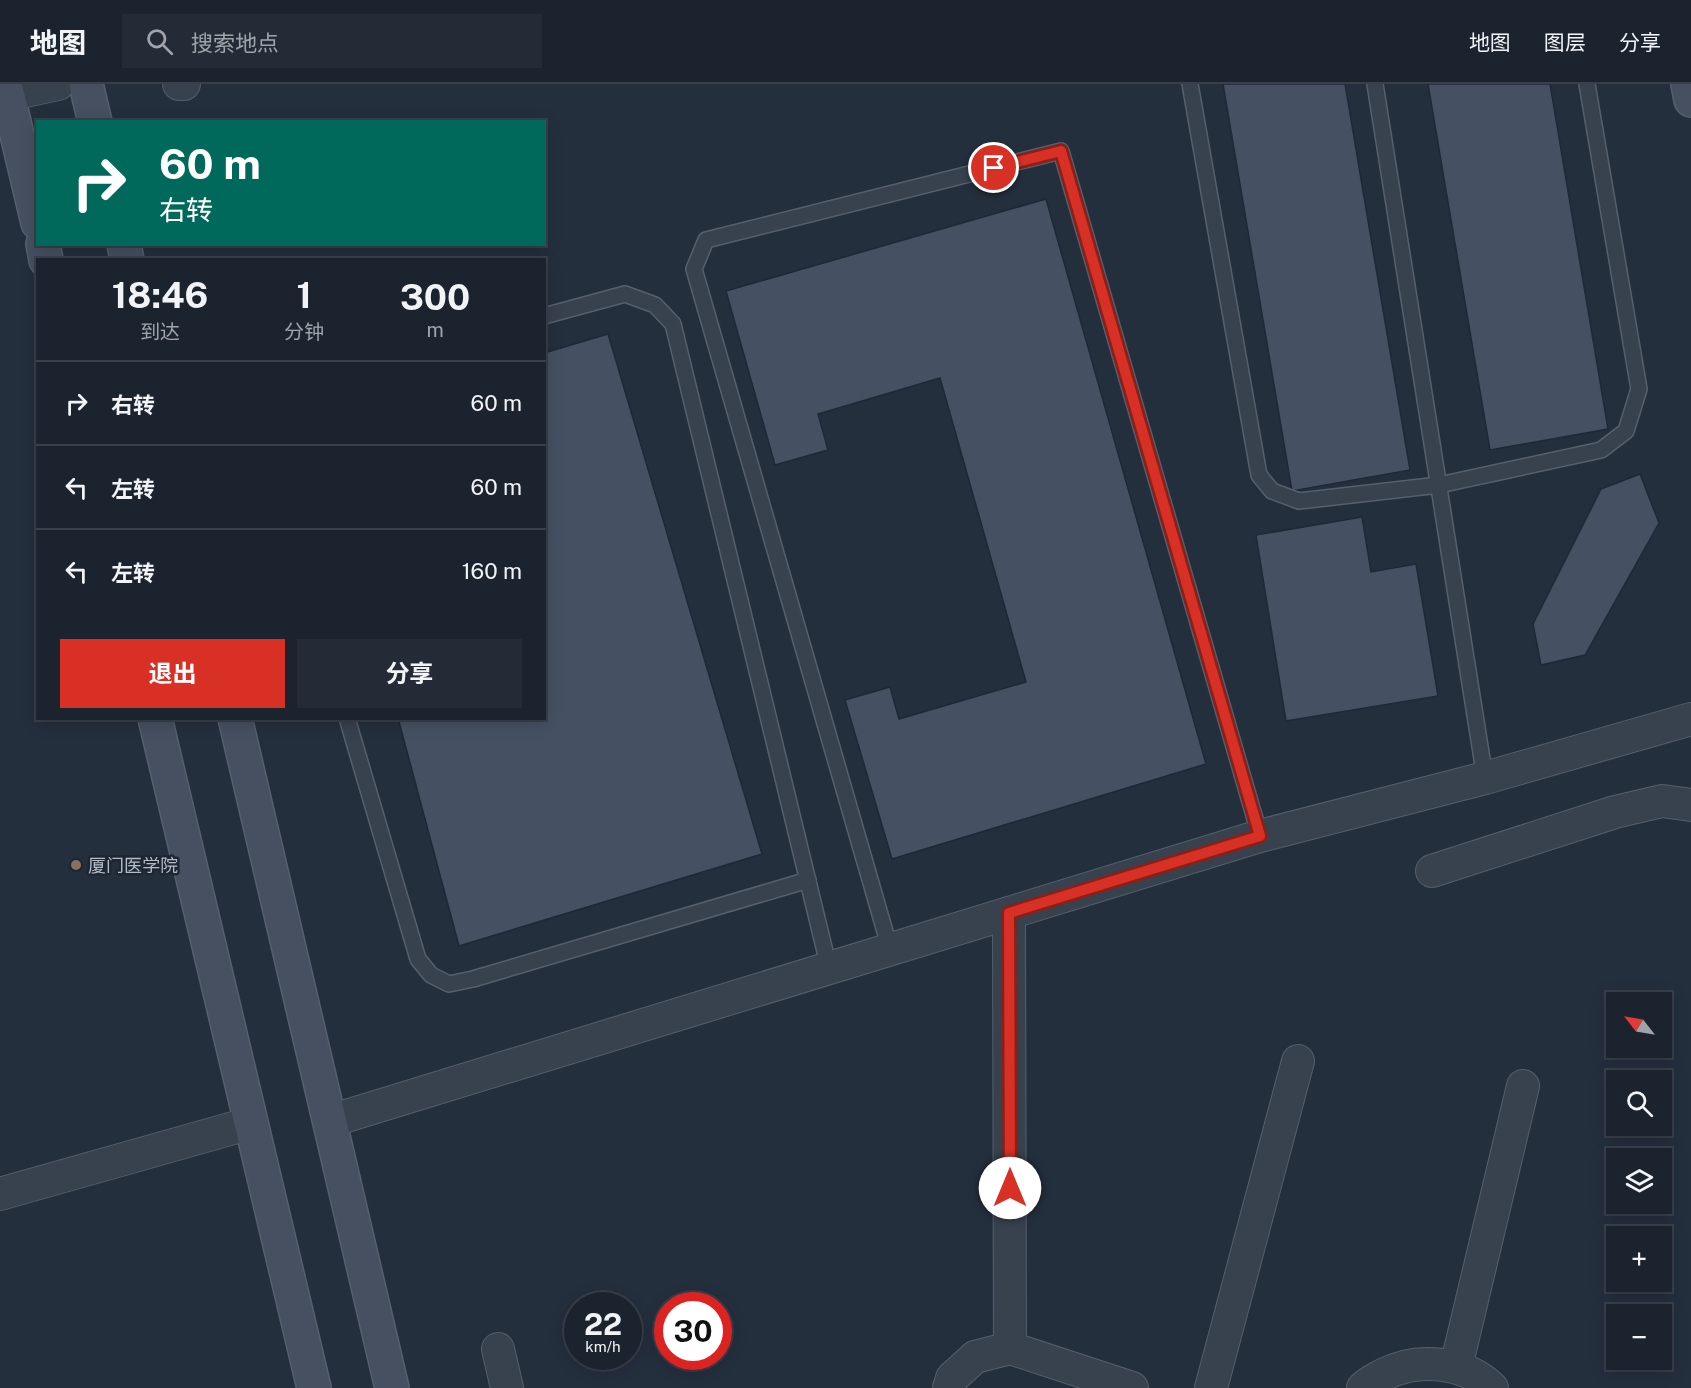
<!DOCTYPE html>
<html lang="zh">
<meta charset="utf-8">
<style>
body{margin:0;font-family:"Public Sans","Noto Sans SC",sans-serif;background:#242b36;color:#f1f3f6;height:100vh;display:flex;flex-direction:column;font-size:22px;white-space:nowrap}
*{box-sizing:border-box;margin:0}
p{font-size:20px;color:#a0a4aa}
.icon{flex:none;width:33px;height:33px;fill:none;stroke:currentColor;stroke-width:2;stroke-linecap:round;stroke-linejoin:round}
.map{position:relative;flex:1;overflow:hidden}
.details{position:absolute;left:36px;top:174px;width:510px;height:462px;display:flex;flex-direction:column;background:#1b232e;border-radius:0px;box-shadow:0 3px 15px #0003,0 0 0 2px #39404a}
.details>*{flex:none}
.top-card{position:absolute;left:36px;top:36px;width:510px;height:126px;border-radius:0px;box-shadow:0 3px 15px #0003,0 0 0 2px #39404a;background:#00695c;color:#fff;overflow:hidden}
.needle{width:39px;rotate:301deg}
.fabs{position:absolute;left:1606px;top:908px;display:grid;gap:12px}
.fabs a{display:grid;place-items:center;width:66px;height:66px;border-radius:0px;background:#1b232e;box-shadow:0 3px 15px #0003,0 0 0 2px #39404a;font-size:30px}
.speed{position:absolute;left:564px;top:1208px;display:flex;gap:12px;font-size:30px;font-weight:700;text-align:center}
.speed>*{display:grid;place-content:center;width:78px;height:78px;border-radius:50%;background:#1b232e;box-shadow:0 3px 15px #0003,0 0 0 2px #39404a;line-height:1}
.speed small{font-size:15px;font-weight:400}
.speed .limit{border:9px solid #d22;background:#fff;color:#111}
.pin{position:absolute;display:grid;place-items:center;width:51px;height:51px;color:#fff;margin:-26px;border:3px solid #fff;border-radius:50%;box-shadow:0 2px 6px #0007}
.me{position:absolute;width:66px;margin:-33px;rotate:0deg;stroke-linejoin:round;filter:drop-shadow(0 0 4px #0008)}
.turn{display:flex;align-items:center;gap:21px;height:126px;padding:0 24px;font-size:27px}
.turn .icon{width:78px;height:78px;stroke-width:2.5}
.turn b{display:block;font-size:42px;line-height:51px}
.eta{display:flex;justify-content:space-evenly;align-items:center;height:102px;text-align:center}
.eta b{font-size:36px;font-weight:700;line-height:42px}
.button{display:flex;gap:12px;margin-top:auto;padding:12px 24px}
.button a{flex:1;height:69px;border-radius:0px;background:#d93025;color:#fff;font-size:24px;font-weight:700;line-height:69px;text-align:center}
.button a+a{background:#242b36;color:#f1f3f6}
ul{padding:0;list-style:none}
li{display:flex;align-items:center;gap:18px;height:84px;padding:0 24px;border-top:2px solid #39404a}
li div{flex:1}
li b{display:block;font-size:22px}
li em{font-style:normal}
header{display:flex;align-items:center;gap:36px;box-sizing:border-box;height:84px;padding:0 30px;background:#1b232e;border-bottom:2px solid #39404a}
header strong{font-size:28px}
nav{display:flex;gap:33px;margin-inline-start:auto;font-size:21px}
.search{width:420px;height:54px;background:#242b36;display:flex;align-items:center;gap:15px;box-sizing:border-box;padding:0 21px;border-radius:0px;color:#a0a4aa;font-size:22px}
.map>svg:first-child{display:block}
</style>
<header>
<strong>地图</strong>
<div class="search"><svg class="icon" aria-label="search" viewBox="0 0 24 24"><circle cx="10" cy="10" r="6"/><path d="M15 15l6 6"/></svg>搜索地点</div>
<nav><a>地图</a><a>图层</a><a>分享</a></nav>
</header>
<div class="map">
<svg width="1691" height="1304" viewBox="0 0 1691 1304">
<rect width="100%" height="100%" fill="#242f3e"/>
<g fill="#455162" stroke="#1f2835" stroke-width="1.5">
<polygon points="1223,0 1345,0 1410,386 1292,407"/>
<polygon points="1428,0 1550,0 1608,345 1490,366"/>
<polygon points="1046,115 1206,680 892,775 845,616 890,603 899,635 1026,598 940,294 818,330 828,366 775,381 726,207"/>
<polygon points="608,250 762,770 459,862 398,634 544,634 544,269"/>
<polygon points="1640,390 1659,439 1585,571 1541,581 1533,540 1601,405"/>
<polygon points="1362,433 1371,488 1416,480 1438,612 1286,637 1256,451"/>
</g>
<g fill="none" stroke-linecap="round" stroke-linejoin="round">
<defs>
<g id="lane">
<polyline points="1190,0 1259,391 1272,407 1299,417 1439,401 1601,366 1626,347 1639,305 1587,0"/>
<polyline points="1375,0 1485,694"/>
<polyline points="544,232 625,210 655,221 673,240 829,884"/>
<polyline points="347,634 418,875 431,891 449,900 473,895 808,796"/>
<polyline points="890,865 694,185 706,156 1061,67 1260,752"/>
</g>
<g id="street">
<polyline points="179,0 184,0"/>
<polyline points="7,11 58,0"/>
<polyline points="1432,787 1615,728 1662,717 1691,721"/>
<polyline points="1009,829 1010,1264"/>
<polyline points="330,1037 1260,752 1485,694 1691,635"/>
<polyline points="0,1110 251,1039"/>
<polyline points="498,1265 507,1304"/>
<polyline points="1456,1283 1523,1002"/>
<polyline points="949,1304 952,1294 975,1273 1010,1264 1132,1304"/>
<polyline points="1211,1304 1298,977"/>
<path d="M 1363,1304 C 1369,1298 1376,1295 1383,1291 C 1417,1273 1464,1277 1492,1304"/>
</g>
<g id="secondary">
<polyline points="5,0 38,139"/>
<polyline points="86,0 95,38"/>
<polyline points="1688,0 1691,16"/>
<polyline points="43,160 46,176"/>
<polyline points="124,160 127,176"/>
<polyline points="155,634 314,1304"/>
<polyline points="235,634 392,1304"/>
</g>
</defs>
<use href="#lane" stroke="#565f6c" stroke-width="18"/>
<use href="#street" stroke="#565f6c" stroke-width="34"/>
<use href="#secondary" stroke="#565f6c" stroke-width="36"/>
<use href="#lane" stroke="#38414e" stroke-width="15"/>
<use href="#street" stroke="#38414e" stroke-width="32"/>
<use href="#secondary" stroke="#465061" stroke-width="33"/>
</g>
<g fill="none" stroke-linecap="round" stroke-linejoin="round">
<defs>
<polyline id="route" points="994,84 1061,67 1260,752 1009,829 1010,1104"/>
</defs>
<use href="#route" stroke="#8d1f18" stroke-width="15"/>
<use href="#route" stroke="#d93025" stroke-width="10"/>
</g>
<circle fill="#8d6e63" stroke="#1d2633" stroke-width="2" cx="76" cy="781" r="6"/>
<g text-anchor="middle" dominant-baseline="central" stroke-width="5" stroke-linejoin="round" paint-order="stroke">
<g font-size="18" fill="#b4bcc9" stroke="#1d2633" text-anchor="start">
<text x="88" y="781">厦门医学院</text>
</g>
</g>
</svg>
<div class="fabs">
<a><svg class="needle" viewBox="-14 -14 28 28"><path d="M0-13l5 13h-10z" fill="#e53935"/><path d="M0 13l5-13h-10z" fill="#a0a4aa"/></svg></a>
<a><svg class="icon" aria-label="search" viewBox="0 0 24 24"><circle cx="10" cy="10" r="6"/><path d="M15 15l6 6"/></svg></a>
<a><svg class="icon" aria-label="layers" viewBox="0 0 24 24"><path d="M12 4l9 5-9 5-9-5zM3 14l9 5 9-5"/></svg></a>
<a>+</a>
<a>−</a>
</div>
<div class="speed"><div>22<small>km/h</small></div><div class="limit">30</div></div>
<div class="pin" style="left:994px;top:84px;background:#d93025"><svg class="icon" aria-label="arrive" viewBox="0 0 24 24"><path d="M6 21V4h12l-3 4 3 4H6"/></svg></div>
<svg class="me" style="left:1010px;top:1104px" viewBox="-20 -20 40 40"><circle r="19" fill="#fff"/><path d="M0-13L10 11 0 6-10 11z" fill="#d93025"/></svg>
<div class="top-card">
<div class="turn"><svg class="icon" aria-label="right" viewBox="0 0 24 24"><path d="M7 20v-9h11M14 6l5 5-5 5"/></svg><div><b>60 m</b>右转</div></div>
</div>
<section class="details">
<div class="eta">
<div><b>18:46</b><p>到达</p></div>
<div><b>1</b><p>分钟</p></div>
<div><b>300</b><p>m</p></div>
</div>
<ul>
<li><svg class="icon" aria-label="right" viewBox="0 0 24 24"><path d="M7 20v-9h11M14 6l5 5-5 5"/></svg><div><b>右转</b></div><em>60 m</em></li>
<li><svg class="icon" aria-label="left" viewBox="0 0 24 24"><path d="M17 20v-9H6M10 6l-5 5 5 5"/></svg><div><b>左转</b></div><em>60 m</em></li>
<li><svg class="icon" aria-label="left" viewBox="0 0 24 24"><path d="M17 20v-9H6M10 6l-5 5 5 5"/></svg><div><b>左转</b></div><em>160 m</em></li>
</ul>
<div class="button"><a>退出</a><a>分享</a></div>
</section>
</div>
